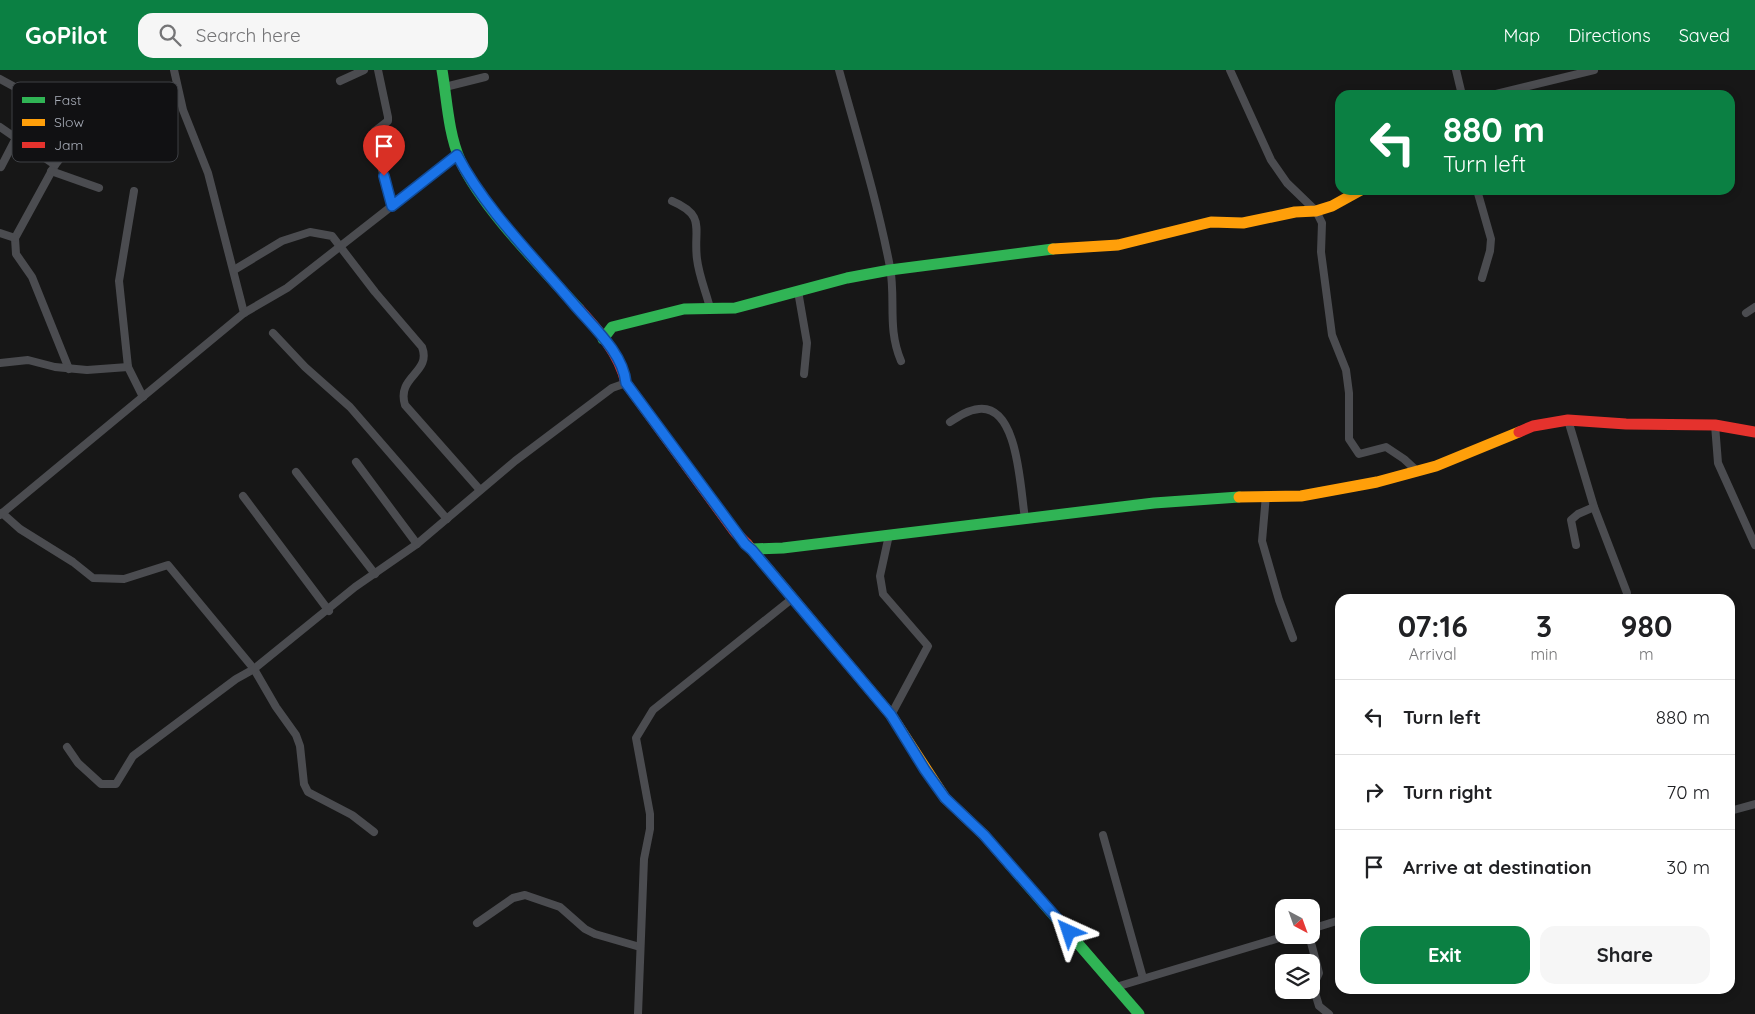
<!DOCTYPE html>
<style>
body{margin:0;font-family:Quicksand,sans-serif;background:#f6f6f6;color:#202124;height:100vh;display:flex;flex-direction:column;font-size:19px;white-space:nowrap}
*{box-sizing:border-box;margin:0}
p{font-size:16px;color:#757577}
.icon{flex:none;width:28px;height:28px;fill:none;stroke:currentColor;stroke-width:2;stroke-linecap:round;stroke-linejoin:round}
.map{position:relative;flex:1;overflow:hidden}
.details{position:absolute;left:1335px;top:524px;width:400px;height:400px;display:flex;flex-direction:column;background:#fff;border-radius:15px;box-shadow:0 2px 8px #0003}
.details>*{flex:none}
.hud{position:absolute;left:1335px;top:20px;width:400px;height:105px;border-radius:15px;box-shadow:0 2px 8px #0003;background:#0b8043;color:#fff;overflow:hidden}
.needle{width:32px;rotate:139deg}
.controls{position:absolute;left:1275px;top:829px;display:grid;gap:10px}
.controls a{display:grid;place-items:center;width:45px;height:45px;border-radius:10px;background:#fff;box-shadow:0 2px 8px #0003;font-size:25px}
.pin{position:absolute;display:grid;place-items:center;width:42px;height:42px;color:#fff;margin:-51px -21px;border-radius:50% 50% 50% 0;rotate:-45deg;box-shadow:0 0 5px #0007}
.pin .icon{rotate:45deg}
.me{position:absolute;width:55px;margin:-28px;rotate:318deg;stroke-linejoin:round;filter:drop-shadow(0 0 4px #0008)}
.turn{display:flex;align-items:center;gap:18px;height:105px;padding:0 25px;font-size:22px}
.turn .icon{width:65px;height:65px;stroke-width:2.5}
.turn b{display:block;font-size:35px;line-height:42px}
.eta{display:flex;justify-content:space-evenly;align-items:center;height:85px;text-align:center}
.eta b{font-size:30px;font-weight:700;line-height:35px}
.cta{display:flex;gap:10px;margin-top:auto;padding:10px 25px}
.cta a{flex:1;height:58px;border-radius:15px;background:#0b8043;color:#fff;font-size:20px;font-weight:700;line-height:58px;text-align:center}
.cta a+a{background:#f6f6f6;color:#202124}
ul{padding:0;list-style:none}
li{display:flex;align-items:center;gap:15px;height:75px;padding:0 25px;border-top:1px solid #e0e0e0}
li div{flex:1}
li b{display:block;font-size:19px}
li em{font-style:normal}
header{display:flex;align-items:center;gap:30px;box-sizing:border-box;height:70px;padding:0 25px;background:#0b8043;color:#fff}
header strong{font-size:24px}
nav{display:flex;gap:28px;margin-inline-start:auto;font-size:18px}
.search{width:350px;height:45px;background:#f6f6f6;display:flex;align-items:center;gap:12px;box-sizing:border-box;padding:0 18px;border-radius:15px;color:#757577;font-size:19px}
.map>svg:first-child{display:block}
</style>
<header>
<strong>GoPilot</strong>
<div class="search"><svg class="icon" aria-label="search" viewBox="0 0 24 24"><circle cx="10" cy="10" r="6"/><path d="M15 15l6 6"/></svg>Search here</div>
<nav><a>Map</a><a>Directions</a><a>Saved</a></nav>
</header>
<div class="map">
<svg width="1755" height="944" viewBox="0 0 1755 944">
<rect width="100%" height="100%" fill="#171717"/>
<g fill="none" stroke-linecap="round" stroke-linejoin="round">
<g stroke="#4b4c50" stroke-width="8">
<polyline points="174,0 183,40 208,103 244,243"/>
<polyline points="378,0 388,47 388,51 375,61 374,71 392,136"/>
<path d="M 839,0 C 857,65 877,130 890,197 C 896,230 887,258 901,291"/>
<polyline points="1230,0 1271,90 1287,113 1316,141 1322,153 1321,182 1332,265 1346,300 1349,323 1349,369 1359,384 1386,377 1404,389 1417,401"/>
<polyline points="1456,0 1462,25"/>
<polyline points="0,9 22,21"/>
<polyline points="340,11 364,0"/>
<polyline points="445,17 485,7"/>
<polyline points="1492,25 1594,0"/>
<polyline points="0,57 55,95 15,168 16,184 32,207 69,299"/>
<polyline points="55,95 82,60 80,54"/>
<polyline points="1,97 16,68"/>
<polyline points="51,101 99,118"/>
<polyline points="1477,120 1491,169 1490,181 1482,208"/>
<polyline points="134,121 119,211 128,297 143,327"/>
<path d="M 672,131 C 707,146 693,159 697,189 C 699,206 706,222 710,238"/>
<polyline points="0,163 15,168"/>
<path d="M 234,200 L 282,171 L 310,162 L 332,166 L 375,222 L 422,277 C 432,303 396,306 405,335 L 480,420"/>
<polyline points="798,221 807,273 804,304"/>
<polyline points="1746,243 1755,237"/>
<polyline points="273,263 305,297 350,337 447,449"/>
<polyline points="0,293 28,290 55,297 87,300 128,297"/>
<polyline points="1568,350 1594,437 1627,523 1627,529"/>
<path d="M 950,352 C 959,346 968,340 979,339 C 1019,335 1020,420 1025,448"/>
<polyline points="1715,355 1718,393 1755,475"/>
<polyline points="356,392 417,474"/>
<polyline points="296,402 375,504"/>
<polyline points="1266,425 1262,471 1279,530 1293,568"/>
<polyline points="243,426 329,541"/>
<polyline points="2,443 20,459 73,492 93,508 124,509 168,495 254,599 276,637 296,665 300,676 304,714 308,722 352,745 374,762"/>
<polyline points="0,445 244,243 287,218 457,85"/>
<polyline points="889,465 880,506 883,524 928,576 891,645"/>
<polyline points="1576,475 1571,450 1578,444 1594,437"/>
<polyline points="67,677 78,693 101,714 116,714 133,686 236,609 254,599 355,517 417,474 515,391 612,318 626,313"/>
<polyline points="1730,741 1755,734"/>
<polyline points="1103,765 1143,908"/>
<polyline points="477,853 513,828 525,825 560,837 585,859 595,864 640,877"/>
<polyline points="1311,859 1340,850"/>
<polyline points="1309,865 1319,903 1313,916 1319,936 1329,944"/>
<polyline points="1116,917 1289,865"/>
<polyline points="638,944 644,789 650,759 650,744 636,668 653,640 793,528"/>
</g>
<g stroke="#30b455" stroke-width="11">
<path d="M 442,0 C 447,29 448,62 460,90 C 481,137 543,199 579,239"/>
<polyline points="603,269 612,257 684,239 735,238 847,208 890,200 1053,179"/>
<polyline points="752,479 783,478 1154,433 1239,427"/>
<polyline points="1010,795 1139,944"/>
</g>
<g stroke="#ff9f0a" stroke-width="11">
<polyline points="1053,179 1118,175 1211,152 1243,153 1295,142 1316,141 1332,136 1361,120"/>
<polyline points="1239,427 1301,426 1377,412 1436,396 1519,362"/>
<polyline points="747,474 891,645 945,728 984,765 1010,795"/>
</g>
<g stroke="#e5322d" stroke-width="11">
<path d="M 579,239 C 599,261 619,283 626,313 L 735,462 L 747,474"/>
<polyline points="1519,362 1533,356 1568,350 1626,354 1715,355 1755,362"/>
</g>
</g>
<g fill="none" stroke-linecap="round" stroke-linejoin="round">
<defs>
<path id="route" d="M 384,106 L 392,136 L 457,85 C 485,139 533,186 572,232 C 591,255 623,282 626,313 L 745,474 L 752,480 L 891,645 L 925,700 L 945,728 L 984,765 L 1069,862"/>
</defs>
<use href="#route" stroke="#114b97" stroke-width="12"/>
<use href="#route" stroke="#1a73e8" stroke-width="9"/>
</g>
<rect x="12" y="12" width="166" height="80" rx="8" fill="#111113" stroke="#3e4045" stroke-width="1"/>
<rect x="22" y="27" width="23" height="6" fill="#30b455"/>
<rect x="22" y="49" width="23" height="7" fill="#ff9f0a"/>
<rect x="22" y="72" width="23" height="6" fill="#e5322d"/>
<g font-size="14" fill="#a8adb8">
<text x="54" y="35">Fast</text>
<text x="54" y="57">Slow</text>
<text x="54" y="80">Jam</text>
</g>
</svg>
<div class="controls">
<a><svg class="needle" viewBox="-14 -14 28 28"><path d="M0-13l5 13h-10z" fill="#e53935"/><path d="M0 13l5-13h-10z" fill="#757577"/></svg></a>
<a><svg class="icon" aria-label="layers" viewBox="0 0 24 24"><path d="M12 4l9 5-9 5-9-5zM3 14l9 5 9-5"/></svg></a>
</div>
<div class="pin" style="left:384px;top:106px;background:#d93025"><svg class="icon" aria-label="arrive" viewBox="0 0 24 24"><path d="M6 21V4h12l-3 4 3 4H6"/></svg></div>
<svg class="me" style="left:1069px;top:862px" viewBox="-20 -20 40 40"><path d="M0-17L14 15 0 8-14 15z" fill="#1a73e8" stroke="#fff" stroke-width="4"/></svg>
<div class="hud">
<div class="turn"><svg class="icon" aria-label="left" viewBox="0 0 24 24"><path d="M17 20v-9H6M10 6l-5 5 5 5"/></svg><div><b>880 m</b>Turn left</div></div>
</div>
<section class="details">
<div class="eta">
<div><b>07:16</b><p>Arrival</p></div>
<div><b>3</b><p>min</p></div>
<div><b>980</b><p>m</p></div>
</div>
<ul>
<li><svg class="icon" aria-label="left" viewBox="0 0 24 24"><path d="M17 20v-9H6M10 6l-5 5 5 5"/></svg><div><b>Turn left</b></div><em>880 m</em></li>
<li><svg class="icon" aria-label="right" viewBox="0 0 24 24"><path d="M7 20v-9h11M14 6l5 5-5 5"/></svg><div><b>Turn right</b></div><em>70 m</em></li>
<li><svg class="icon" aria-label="arrive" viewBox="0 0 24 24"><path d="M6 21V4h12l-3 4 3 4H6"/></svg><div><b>Arrive at destination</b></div><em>30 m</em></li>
</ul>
<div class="cta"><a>Exit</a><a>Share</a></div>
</section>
</div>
